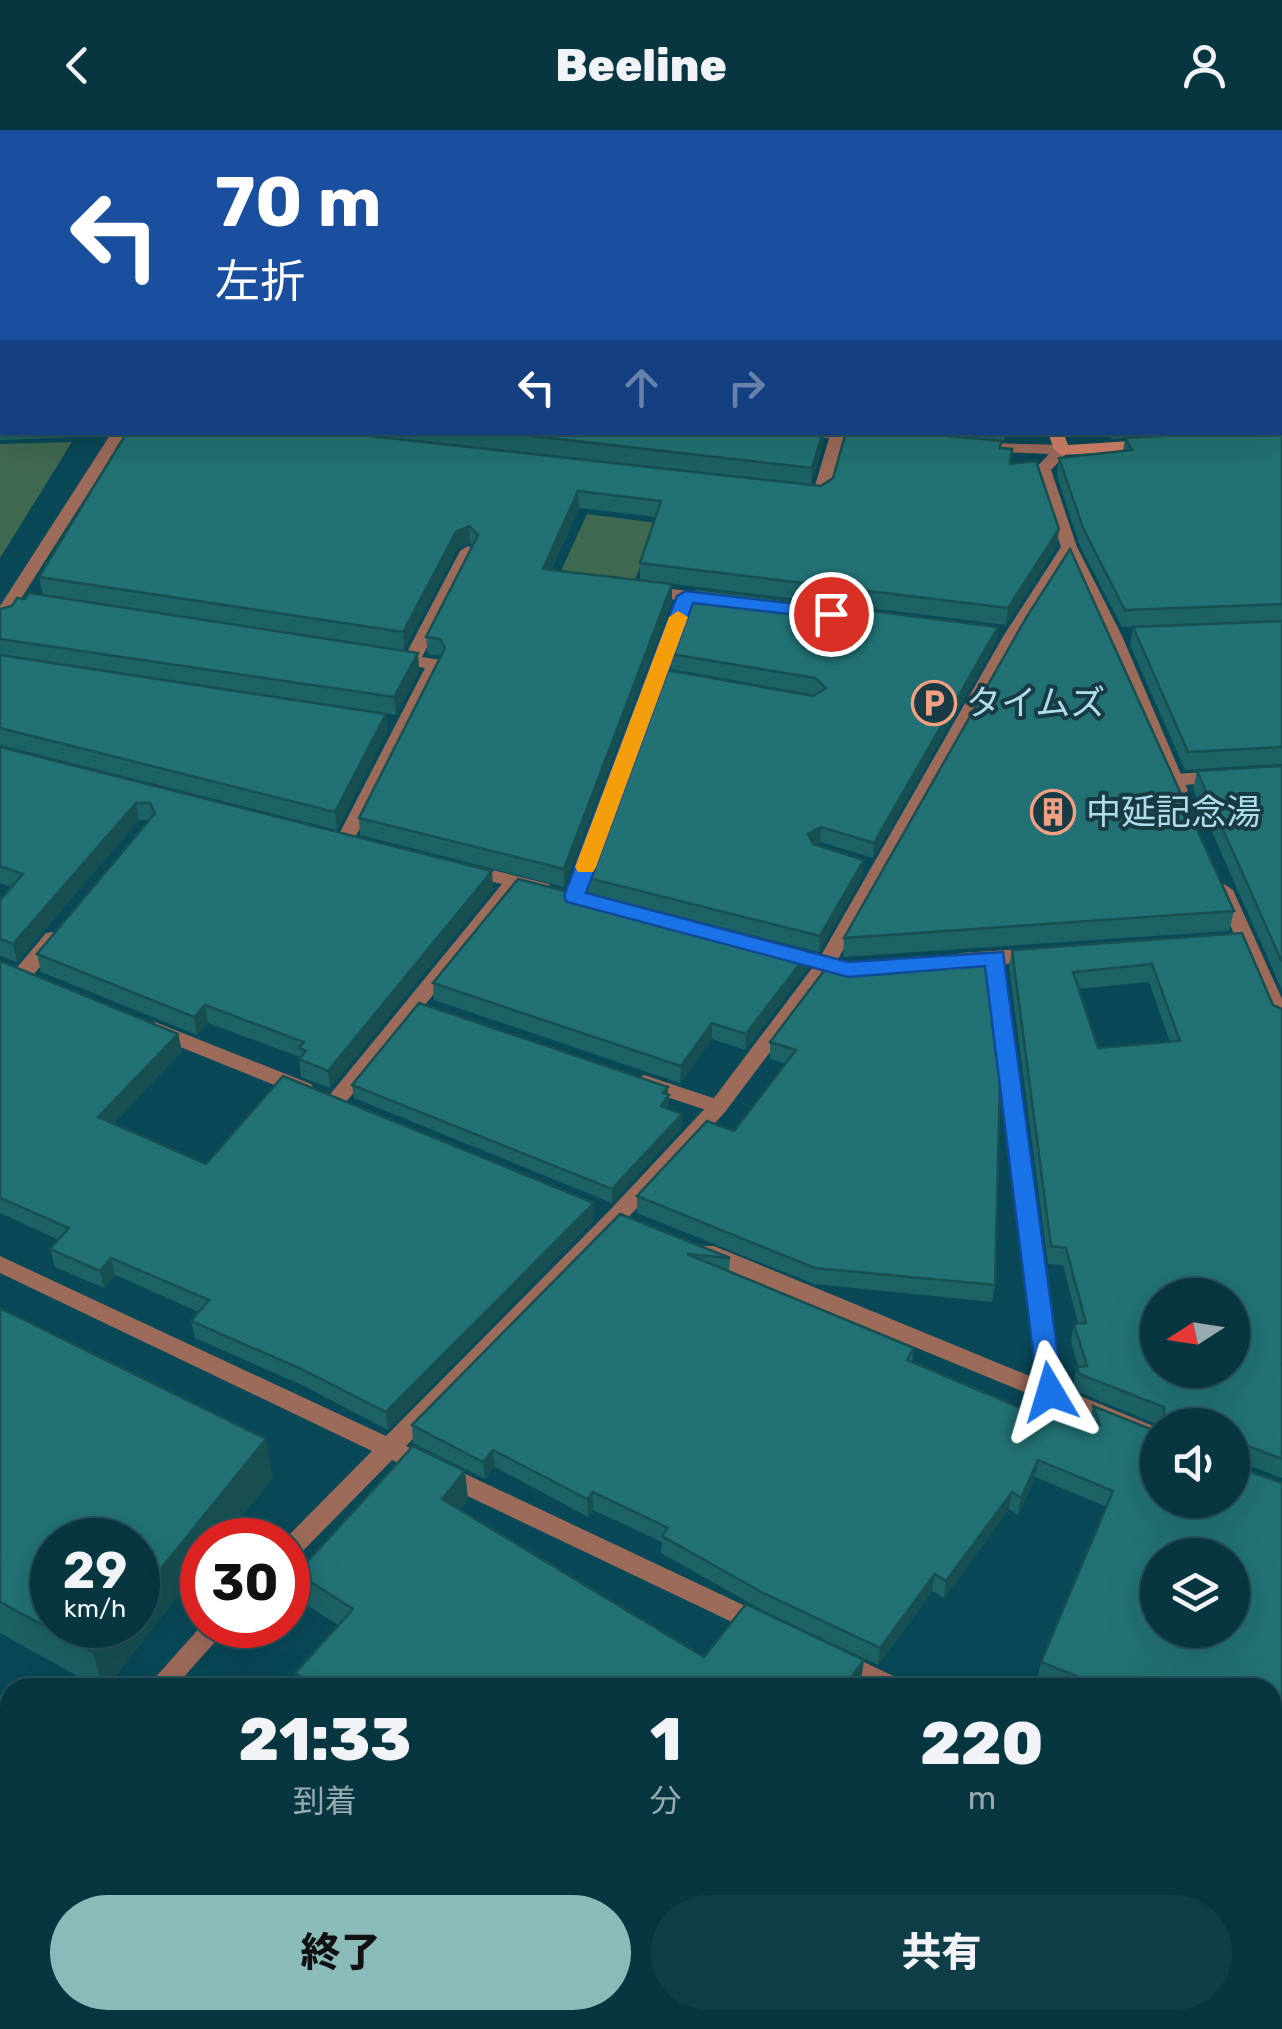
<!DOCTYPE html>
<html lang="ja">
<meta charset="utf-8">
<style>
body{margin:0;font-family:Rubik,"Noto Sans JP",sans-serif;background:#103e48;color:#f1f3f6;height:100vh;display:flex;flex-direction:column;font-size:38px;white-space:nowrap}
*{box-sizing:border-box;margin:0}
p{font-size:32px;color:#98abb1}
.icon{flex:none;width:55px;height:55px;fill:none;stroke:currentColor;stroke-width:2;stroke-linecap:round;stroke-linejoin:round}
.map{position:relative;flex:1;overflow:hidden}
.side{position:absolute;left:0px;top:1548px;width:1282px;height:352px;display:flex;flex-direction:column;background:#073641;border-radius:30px 30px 0 0;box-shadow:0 10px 40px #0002,0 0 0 2px #28505a}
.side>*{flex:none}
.banner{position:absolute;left:0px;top:0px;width:1282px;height:305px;box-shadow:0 10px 40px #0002,0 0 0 2px #28505a;background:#1a4fa0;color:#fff;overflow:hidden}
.needle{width:65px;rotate:258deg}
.tools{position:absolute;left:1140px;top:1148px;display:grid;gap:20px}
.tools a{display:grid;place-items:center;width:110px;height:110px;border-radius:50%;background:#073641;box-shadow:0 10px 40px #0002,0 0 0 2px #28505a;font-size:50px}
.speed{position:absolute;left:30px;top:1388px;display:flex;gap:20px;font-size:50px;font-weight:700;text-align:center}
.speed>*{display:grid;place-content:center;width:130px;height:130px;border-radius:50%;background:#073641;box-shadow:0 10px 40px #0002,0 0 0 2px #28505a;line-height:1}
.speed small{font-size:25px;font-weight:400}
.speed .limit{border:15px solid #d22;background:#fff;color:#111}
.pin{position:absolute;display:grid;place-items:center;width:85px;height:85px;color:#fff;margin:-42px;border:5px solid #fff;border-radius:50%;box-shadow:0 2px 10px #0007}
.me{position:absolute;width:110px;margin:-55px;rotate:353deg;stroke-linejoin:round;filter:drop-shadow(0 0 8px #0008)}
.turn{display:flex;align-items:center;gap:35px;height:210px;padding:0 50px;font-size:45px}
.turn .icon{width:130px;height:130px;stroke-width:2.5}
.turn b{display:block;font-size:70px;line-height:85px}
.lanes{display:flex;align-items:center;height:95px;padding:0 50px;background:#0003;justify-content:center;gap:50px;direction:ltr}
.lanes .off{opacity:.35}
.eta{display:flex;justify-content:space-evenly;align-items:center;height:170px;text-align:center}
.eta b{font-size:60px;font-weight:800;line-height:70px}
.cta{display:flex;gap:20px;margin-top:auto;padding:20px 50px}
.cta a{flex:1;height:115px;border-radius:60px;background:#8bbbb9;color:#111;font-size:40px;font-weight:800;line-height:115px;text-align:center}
.cta a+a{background:#103e48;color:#f1f3f6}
header{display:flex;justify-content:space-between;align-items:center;height:130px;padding:0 50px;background:#073641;font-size:45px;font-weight:800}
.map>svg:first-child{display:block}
</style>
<header><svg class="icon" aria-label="back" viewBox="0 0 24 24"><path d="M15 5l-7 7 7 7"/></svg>Beeline<svg class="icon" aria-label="person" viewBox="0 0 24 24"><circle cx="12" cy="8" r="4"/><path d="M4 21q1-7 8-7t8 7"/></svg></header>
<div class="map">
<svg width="1282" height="1899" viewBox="0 0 1282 1899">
<rect width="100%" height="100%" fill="#094857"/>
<g fill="#406952">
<polygon points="72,312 0,428 0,314"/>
<polygon points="587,384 657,393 633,455 560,443"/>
</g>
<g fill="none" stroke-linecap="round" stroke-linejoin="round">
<g fill="#9d6b5a" fill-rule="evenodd">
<polygon points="831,302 846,304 828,364 820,369 798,365 798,359 814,359"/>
<polygon points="468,416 476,421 422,527 441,530 443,534 354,710 345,716 339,714 336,710 425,538 391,532 383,527 391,522 406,524 460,421"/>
<polygon points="648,456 719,465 727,470 719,475 692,472 583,766 574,772 565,766 676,470 642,464 642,458"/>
<polygon points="1222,641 1231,647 1228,651 1174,656 1165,650 1174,644"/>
<polygon points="53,802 62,808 60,813 29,850 15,850 12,845 15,840 46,803"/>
<polygon points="644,945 725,972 728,977 718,984 637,957 634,952"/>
<polygon points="1282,1724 1282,1767 1272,1772 1272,1728"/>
<polygon points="1208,1890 1236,1890 1232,1899 1204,1899"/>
</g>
<g fill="#9d6b5a" fill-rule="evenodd">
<polygon points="112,302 127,302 8,489 0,494 0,476"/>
<polygon points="811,302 871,302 879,307 871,312 818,307"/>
<polygon points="984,313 1062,315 1070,320 1051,340 1077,417 1122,506 1188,661 1179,667 1170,661 1106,506 1068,431 1020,505 833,838 725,982 624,1092 406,1316 771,1488 774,1495 771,1502 762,1505 753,1502 392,1330 296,1428 288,1431 288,1410 284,1410 372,1321 0,1143 0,1126 386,1306 610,1080 711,972 819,829 1004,505 1061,417 1035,339 1049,324 979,321 979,315"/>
<polygon points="468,734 549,754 551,758 542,764 519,759 342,977 328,977 325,972 328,967 502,754 461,744 459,740 461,736"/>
<polygon points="1224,754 1233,760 1282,869 1282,898 1272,891 1215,760"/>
<polygon points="1036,818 1043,820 1046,825 1043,830 1005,834 1061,1258 1158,1298 1158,1317 698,1128 695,1122 698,1116 714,1116 1037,1249 986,835 960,837 950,830 960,823"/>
<polygon points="155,892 311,954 314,959 304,966 297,964 148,904 145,899"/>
<polygon points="202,1495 230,1495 174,1558 146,1558"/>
<path d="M 838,1520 L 902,1550 L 905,1558 C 879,1558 839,1557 826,1531 L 829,1523 Z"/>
<polygon points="10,1702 10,1732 0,1737 0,1707"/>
<polygon points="1272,1720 1282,1724 1282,1748 1272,1744"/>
<polygon points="660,1890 691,1890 687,1899 656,1899"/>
</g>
<g fill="#cf8167" fill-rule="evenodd">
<polygon points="918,0 930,0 931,2 919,2"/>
<polygon points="1048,302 1063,302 1068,315 1146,310 1154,315 1146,320 1062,325 1054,320"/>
</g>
</g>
<g fill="#1d6265" fill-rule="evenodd">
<polygon points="0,0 2,2 2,302 108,302 105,306 0,310"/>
<polygon points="938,0 1282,0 1282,299 1280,299 1280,2 939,2"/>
<polygon points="1282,300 1282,491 1122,497 1080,416 1057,346 1059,328 1123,321 1125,308"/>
<path d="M 377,302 L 824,302 L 824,311 L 811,355 L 821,356 L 1001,318 L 1012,319 L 1011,334 L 1057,416 L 1006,495 L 672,454 L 672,471 L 564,757 L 360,705 L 359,688 L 441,526 L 428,524 L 426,507 L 473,416 L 470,413 L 457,419 L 404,520 L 43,465 L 39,447 L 361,305 L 671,339 L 378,306 ZM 579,378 L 656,387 L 640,433 L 640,450 L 551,440 Z"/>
<polygon points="914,302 1006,302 1004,311"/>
<polygon points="1108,302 1224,302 1112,309"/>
<polygon points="0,479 418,523 419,541 396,585 158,549 386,584 387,602 337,700 0,615"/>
<polygon points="1282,491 1282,634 1185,640 1130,515 1133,497"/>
<polygon points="998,497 996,512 873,728 820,712 815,715 863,745 819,822 588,763 588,748 815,565 671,539 671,524"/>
<polygon points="0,617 493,759 330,958 301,947 299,929 300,927 208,893 197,905 41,842 37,824 148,690 139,690 17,832 1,826 0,826 0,770 12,757 0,753"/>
<polygon points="1282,636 1282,860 1193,659 1197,641"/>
<polygon points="1234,781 1229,801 843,827 844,808"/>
<path d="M 1242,803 L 1273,875 L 1282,879 L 1282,1348 L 1235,1330 L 1235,1336 L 1282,1353 L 1282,1658 L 1273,1655 L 1272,1558 L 1060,1558 L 1037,1549 L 1041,1532 L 1107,1377 L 1035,1347 L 1018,1385 L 1009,1379 L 944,1468 L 932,1461 L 878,1535 L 762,1480 L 661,1423 L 662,1412 L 593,1380 L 588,1387 L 495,1337 L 485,1349 L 413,1313 L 412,1295 L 620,1084 L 730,1128 L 729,1142 L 914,1218 L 912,1233 L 1023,1279 L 1090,1290 L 1093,1276 L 1158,1370 L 1232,1295 L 1159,1295 L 1076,1261 L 1073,1255 L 1077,1237 L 1078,1237 L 1071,1211 L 1074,1194 L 1078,1193 L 1063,1135 L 1048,1134 L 1009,837 L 1012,820 ZM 1149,852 L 1170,912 L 1098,918 L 1079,859 Z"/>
<polygon points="985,823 1001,954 999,969 995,1155 992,1172 814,1154 637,1083 637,1066 734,1001 786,934 770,929 770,912 850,833"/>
<polygon points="0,831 178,904 182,921 113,994 206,1034 594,1090 388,1300 302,1255 195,1208 191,1191 199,1182 115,1145 104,1158 55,1137 50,1119 59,1110 0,1083"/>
<polygon points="807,839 745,920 712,909 680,953 434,870 433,853"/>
<polygon points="352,955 668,957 668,979 682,984 681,998 612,1073 354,968"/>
<polygon points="0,1178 273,1348 202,1410 202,1436 106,1558 99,1558 0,1503"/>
<polygon points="465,1341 468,1370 460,1380 704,1527 860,1558 298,1558 295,1543 338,1495 302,1472 297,1443"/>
<polygon points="1272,1786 1282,1790 1282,1896 1269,1890 1272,1890"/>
</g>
<g fill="#185052">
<polygon points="823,302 824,302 824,311 811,355 812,338"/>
<polygon points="578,361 579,378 543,457 543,439"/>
<polygon points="469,396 470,413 457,419 404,520 403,502 456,402"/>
<polygon points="1059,399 1057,416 1006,495 1008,478"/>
<polygon points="672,454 672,471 564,757 564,739"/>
<polygon points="998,497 996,512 873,728 874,713"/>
<polygon points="418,523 419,541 396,585 394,567"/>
<polygon points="386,584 387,602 337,700 335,682"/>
<polygon points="136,673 139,690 17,832 13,814"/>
<polygon points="821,697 820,712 807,720 808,704"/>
<polygon points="864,730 863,745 819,822 820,806"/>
<polygon points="492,741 493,759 330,958 328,941"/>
<polygon points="808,823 807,839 745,920 746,904"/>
<polygon points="205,875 208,893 197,905 194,887"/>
<polygon points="712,893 712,909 680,953 681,936"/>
<polygon points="178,904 182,921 102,1005 98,987"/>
<polygon points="668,957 667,967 669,965 668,979 661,976 663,963"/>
<polygon points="682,984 681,998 612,1073 612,1059"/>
<polygon points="594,1073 594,1090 388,1300 386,1282"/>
<polygon points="111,1128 115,1145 104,1158 100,1141"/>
<polygon points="266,1309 273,1348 223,1410 202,1410 202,1436 106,1558 103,1558 93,1522 115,1495 138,1495 138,1467"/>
<polygon points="493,1320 495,1337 485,1349 483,1332"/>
<polygon points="1038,1330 1035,1347 1018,1385 1021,1368"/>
<polygon points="465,1341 468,1370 444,1399 442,1369"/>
<polygon points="593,1362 593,1380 588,1387 587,1369"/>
<polygon points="1012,1362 1009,1379 944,1468 946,1451"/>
<polygon points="935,1444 932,1461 878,1535 880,1518"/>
<polygon points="864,1530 860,1558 843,1558"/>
<polygon points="166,1890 196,1890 189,1899 159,1899"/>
<polygon points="599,1890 618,1890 612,1899 592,1899"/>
</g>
<g fill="#227275" stroke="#185052" stroke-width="2.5" fill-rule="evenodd">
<polygon points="0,0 906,0 906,2 2,2 2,293 0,293 0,81 2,81 2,68 0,68 0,27 2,27 2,13 0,13"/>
<polygon points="949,0 1280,0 1280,5 1282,5 1282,97 1280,96 1280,101 1280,2 950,2"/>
<polygon points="1280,108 1282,109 1282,171 1280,171"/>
<polygon points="1280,174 1282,182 1282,282 1280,283"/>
<polygon points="1280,300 1282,300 1282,474 1125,480 1083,398 1059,328 1132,320 1125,308 1235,302 1280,302"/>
<polygon points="127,302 359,302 361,305 821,356 833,348 846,302 909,302 1001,311 1000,318 1012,319 1010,334 1036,331 1059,399 1008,478 640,433 661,371 578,361 543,439 672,454 564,739 359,688 445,518 440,509 426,507 478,405 469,396 456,402 403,502 39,447"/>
<polygon points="498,302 823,302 812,338"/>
<polygon points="1070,419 1234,781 844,808 1026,488"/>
<polygon points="696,459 998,497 874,713 821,697 808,704 813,714 864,730 820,806 588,748 666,540 813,566 826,558 815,548 671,524"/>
<polygon points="29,463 418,523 394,567 0,509 0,479 12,476 17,468 25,469"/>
<polygon points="1282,491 1282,617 1188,622 1133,497"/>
<polygon points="0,525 386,584 335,682 0,598"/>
<polygon points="0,617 492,741 328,941 299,929 306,921 299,918 304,912 205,875 194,887 37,824 155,683 150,673 136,673 13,814 0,809 0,770 23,744 0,736"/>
<polygon points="1282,636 1282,832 1197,641"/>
<polygon points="518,749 808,823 746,904 712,893 681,936 433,853"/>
<path d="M 1242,803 L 1273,875 L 1282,879 L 1282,1329 L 1235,1311 L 1235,1336 L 1282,1353 L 1282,1640 L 1279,1639 L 1272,1654 L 1272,1558 L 1106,1558 L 1041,1532 L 1113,1361 L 1038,1330 L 1021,1368 L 1012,1362 L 946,1451 L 935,1444 L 880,1518 L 763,1463 L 662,1406 L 668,1398 L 593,1362 L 587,1369 L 493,1320 L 483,1332 L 412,1295 L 620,1084 L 730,1128 L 687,1124 L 914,1218 L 907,1230 L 1023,1279 L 1029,1267 L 1100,1295 L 1093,1276 L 1158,1302 L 1158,1370 L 1232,1370 L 1232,1295 L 1165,1295 L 1164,1277 L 1079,1244 L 1077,1237 L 1087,1236 L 1074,1194 L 1086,1193 L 1066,1118 L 1051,1116 L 1012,820 ZM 1152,834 L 1180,911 L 1098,918 L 1073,842 ZM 1158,1165 L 1232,1165 L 1232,1240 L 1158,1240 ZM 1158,1425 L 1232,1425 L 1232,1500 L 1158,1500 Z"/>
<polygon points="985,823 1001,954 1000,948 995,1155 815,1138 637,1066 707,991 734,1001 796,920 770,912 833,829 850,833"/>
<polygon points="0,831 178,904 98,987 206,1034 283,946 594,1073 386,1282 299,1238 191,1191 209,1170 111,1128 100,1141 50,1119 69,1098 0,1068"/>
<polygon points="419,873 668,957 663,963 669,965 661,976 682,984 612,1059 352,955"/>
<polygon points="0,1178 266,1309 138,1467 138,1410 52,1410 52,1495 115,1495 93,1522 0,1472"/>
<polygon points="413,1316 465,1341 442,1369 704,1527 746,1474 864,1530 843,1558 317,1558 295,1543 353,1479 297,1443"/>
<polygon points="10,1783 10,1890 166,1890 159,1899 0,1899 0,1794"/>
<polygon points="1272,1786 1282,1790 1282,1878 1272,1874"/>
<polygon points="403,1890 599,1890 592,1899 396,1899"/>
<polygon points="733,1890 1184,1890 1180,1899 728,1899"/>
</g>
<polygon fill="#1a73e8" stroke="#114b97" stroke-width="2.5" points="686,461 831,478 841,484 831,489 693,473 586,763 848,832 1003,822 1063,1262 1059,1269 1041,1269 1038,1262 985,836 848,847 567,772 564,766 677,466"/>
<polygon fill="#f59e0b" points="678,481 688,487 596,737 593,742 578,742 575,737 669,487"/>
<defs>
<symbol id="parking-ring" viewBox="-11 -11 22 22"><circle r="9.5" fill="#193b44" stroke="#f39f83" stroke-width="1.5"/><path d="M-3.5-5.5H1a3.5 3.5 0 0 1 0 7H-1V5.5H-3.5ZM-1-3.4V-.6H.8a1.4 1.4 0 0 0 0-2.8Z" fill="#f39f83"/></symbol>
<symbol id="building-ring" viewBox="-11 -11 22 22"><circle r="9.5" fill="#193b44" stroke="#f39f83" stroke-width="1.5"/><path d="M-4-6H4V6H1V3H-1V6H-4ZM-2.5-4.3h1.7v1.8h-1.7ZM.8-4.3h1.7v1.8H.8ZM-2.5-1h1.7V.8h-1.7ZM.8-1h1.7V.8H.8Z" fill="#f39f83"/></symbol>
</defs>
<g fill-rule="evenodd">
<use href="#parking-ring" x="909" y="548" width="50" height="50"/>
<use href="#building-ring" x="1028" y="657" width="50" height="50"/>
</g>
<g text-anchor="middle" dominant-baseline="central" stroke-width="8" stroke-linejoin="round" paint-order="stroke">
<g font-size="35" fill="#aeddec" stroke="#193b44" text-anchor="start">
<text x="966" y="573">タイムズ</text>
<text x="1086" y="682">中延記念湯</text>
</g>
</g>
</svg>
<div class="tools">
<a><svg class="needle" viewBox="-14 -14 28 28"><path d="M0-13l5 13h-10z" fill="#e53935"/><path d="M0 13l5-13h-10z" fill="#98abb1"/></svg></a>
<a><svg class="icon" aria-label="sound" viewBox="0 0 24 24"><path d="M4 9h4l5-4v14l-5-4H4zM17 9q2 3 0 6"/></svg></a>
<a><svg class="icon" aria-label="layers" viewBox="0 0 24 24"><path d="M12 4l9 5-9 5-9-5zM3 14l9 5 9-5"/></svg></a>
</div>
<div class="speed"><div>29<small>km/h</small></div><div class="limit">30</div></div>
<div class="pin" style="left:831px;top:484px;background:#d93025"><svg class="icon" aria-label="arrive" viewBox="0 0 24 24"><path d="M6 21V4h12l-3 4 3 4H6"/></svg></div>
<svg class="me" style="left:1050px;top:1262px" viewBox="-20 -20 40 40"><path d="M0-17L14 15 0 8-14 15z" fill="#1a73e8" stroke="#fff" stroke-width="4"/></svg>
<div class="banner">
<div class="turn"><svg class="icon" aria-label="left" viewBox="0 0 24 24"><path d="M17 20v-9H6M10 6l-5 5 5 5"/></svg><div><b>70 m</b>左折</div></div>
<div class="lanes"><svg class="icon" aria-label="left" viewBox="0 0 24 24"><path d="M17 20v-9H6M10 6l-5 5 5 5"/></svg><svg class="icon off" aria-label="ahead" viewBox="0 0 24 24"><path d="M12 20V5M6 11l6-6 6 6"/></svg><svg class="icon off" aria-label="right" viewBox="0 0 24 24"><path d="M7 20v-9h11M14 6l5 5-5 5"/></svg></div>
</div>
<section class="side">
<div class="eta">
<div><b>21:33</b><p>到着</p></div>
<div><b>1</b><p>分</p></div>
<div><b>220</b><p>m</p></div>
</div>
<div class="cta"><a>終了</a><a>共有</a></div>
</section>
</div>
